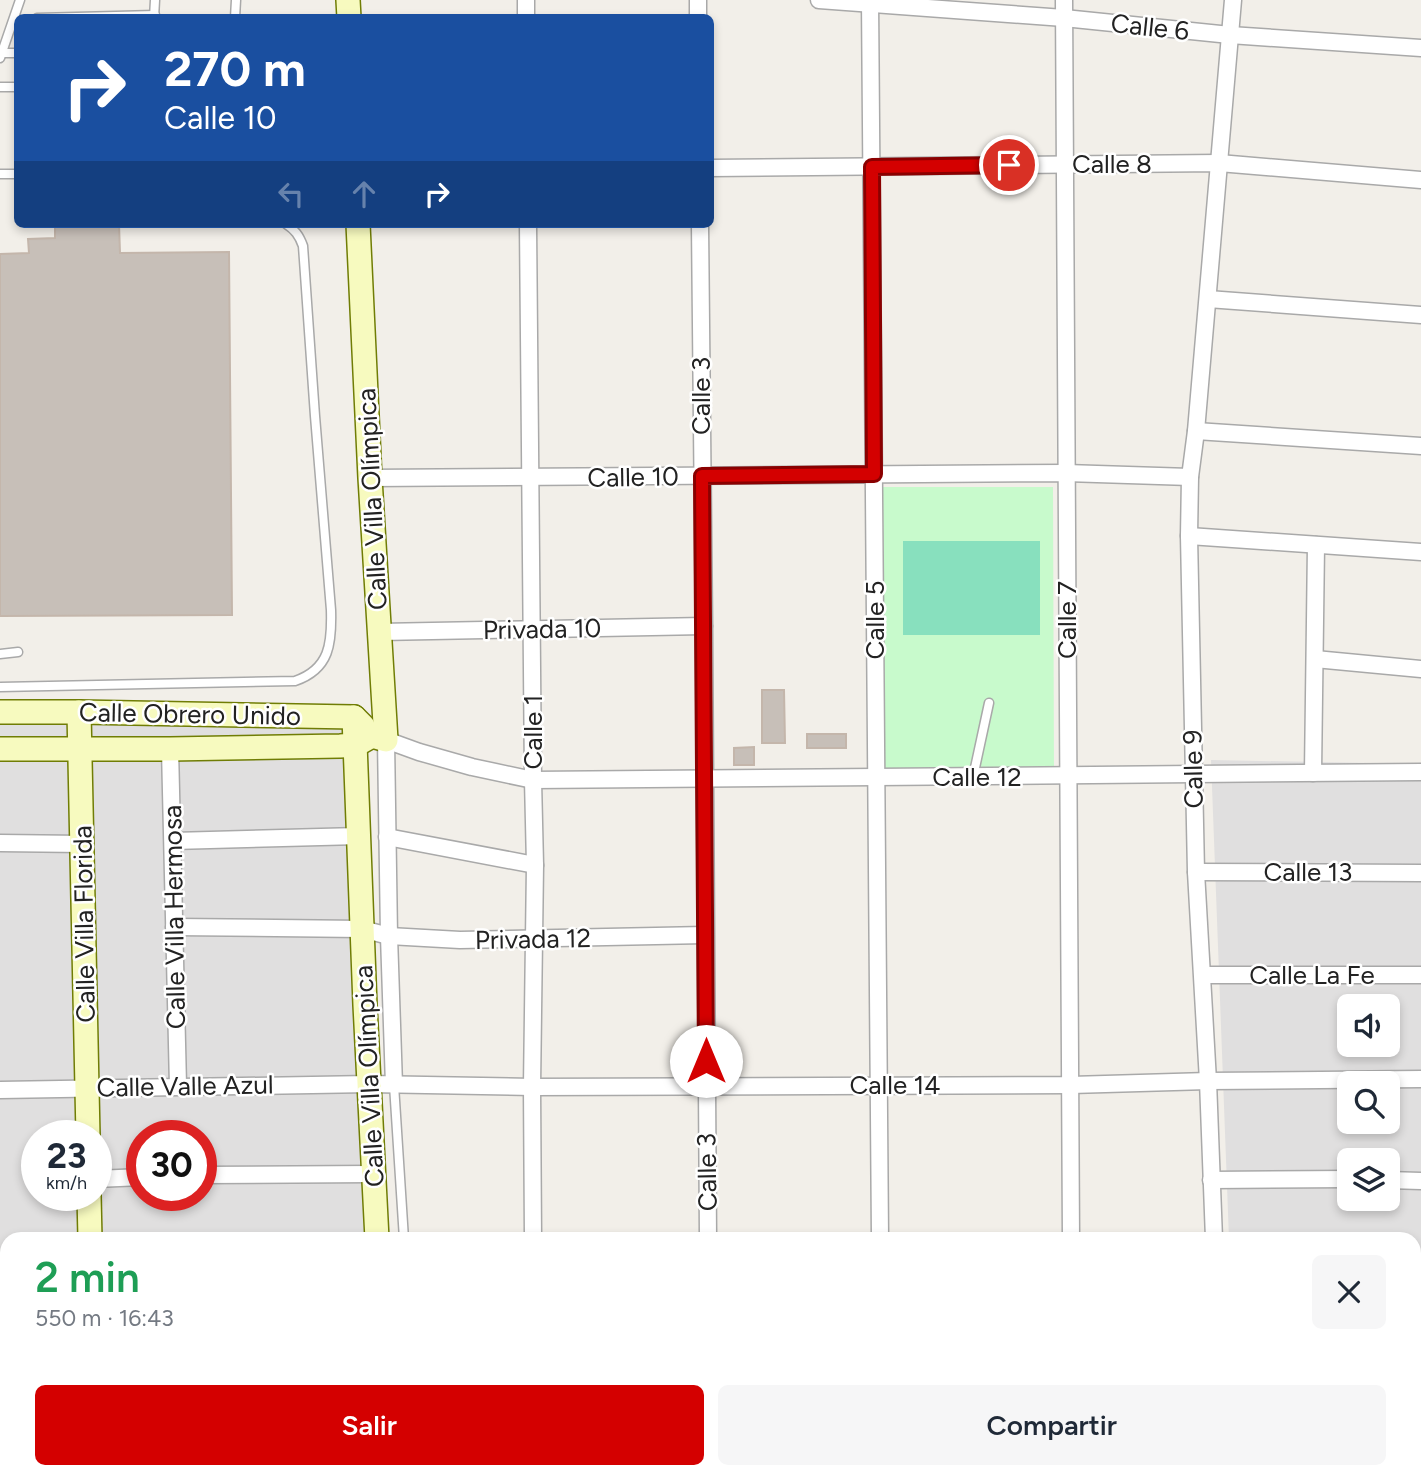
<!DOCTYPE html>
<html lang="es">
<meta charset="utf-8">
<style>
body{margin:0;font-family:Figtree,sans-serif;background:#f6f6f7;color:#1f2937;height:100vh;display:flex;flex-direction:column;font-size:26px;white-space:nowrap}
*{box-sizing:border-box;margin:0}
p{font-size:23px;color:#747a83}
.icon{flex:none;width:38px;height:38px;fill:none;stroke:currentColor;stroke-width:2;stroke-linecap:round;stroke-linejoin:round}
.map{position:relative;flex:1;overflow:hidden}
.panel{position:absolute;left:0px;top:1232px;width:1421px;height:247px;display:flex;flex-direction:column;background:#fff;border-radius:21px 21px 0 0;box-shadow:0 4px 10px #0003}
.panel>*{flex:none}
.hud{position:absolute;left:14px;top:14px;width:700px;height:214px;border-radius:10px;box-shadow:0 4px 10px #0003;background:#1a4fa0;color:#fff;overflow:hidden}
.tools{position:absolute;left:1337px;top:994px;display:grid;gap:14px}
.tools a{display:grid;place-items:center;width:63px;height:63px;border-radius:10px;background:#fff;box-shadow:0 4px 10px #0003;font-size:35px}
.speed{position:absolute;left:21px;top:1120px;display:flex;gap:14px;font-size:35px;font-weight:700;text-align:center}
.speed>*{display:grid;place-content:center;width:91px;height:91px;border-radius:50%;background:#fff;box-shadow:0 4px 10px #0003;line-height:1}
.speed small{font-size:18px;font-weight:400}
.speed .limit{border:10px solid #d22;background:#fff;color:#111}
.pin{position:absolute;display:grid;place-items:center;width:60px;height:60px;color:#fff;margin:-30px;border:4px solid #fff;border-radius:50%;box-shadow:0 2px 7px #0007}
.me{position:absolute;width:77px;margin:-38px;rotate:0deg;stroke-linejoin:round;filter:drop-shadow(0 0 5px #0008)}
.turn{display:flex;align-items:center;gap:24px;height:147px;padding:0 35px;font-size:32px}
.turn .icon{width:91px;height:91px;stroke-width:2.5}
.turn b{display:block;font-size:49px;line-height:60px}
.lanes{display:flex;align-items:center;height:66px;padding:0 35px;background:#0003;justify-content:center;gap:35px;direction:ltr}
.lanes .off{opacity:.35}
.round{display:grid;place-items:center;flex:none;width:74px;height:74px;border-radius:10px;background:#f6f6f7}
.overview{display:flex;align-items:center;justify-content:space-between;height:119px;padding:0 35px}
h1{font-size:42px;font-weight:600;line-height:52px;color:#1e9e55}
.primary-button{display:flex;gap:14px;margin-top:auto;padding:14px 35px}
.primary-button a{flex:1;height:80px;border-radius:10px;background:#d40000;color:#fff;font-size:28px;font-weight:600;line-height:80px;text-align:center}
.primary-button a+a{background:#f6f6f7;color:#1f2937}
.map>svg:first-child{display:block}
</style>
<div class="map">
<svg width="1421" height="1478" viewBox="0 0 1421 1478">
<rect width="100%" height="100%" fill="#f2efe9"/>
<g fill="#e0dfdf" fill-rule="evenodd">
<path d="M 352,706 L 370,1239 L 7,1239 L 7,1472 L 481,1472 L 493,1478 L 0,1478 L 0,707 ZM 37,1136 L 96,1136 L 96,1195 L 37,1195 ZM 142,1136 L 201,1136 L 201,1195 L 142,1195 Z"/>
<path d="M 1211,760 L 1421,764 L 1421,1471 L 1414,1470 L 1414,1239 L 1229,1239 ZM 1349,1006 L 1388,1006 L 1388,1045 L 1349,1045 ZM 1349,1083 L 1388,1083 L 1388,1122 L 1349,1122 ZM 1349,1160 L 1388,1160 L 1388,1199 L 1349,1199 Z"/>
</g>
<polygon fill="#ffffe5" points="0,1465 7,1465 7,1472 75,1472 75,1478 0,1478"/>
<polygon fill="#c8facc" points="883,487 1053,487 1054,771 884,771"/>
<rect fill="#88e0be" x="903" y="541" width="137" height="94"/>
<g fill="#c7bfb8" stroke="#c4b6ab" stroke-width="2">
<polygon points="55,224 119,224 120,253 229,252 232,615 0,616 0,254 29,253 28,239 55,238"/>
<polygon points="762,690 784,690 785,743 762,743"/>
<rect x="807" y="734" width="39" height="14"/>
<polygon points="754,747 754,765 734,765 734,748"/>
</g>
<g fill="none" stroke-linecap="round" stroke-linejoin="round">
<defs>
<g id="lane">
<polyline points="37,18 155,15"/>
<polyline points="154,18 155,0"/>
<polyline points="235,18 236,0"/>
<polyline points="1,53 18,53"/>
<polyline points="0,58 20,0"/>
<polyline points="0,87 18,87"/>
<polyline points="0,174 18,174"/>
<polyline points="0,654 18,652"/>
<path d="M 0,687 L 295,681 C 330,669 332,643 331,610 L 315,416 L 303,246 C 299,235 295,230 286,224"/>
<polyline points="973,777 989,703"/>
<polyline points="394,1085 404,1239"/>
</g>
<g id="street">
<polyline points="526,0 526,18"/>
<polyline points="698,0 698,18"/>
<polyline points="819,0 1064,18 1230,35 1421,48"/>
<polyline points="870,0 880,1239"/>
<polyline points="1064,0 1071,1239"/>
<polyline points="710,168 1219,163 1421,180"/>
<polyline points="528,224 533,780 535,865 532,1087 533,1239"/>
<polyline points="700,224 704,626 708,1239"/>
<polyline points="1208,299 1421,315"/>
<polyline points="1196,431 1421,446"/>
<polyline points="370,478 1066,473 1190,477"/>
<polyline points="1189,536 1421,552"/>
<polyline points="380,632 704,626"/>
<polyline points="1315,659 1421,669"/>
<polyline points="170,749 178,1086"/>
<polyline points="1313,773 1316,545"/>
<polyline points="387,837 535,865"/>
<polyline points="173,841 359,836"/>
<polyline points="0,843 83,844"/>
<polyline points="1196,872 1421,873"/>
<polyline points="174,927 362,929 389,936 460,940 705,935"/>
<polyline points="1203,975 1421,975"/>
<polyline points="394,1085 389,936 386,740 419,752 472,767 533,780 1421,772"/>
<polyline points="0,1090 370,1084 532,1087 1071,1085 1208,1081 1421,1079"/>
<polyline points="201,1175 373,1174"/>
<polyline points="96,1179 142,1177"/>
<polyline points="1211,1180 1349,1179"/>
<polyline points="1388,1180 1421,1181"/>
<polyline points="1214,1239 1208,1081 1196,872 1189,536 1190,477 1196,431 1233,0"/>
<polyline points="1414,1283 1421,1282"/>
<polyline points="0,1358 7,1358"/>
<polyline points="1414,1386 1421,1386"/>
<polyline points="0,1448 7,1448"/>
<polyline points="1414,1463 1421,1463"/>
<polyline points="500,1472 512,1478"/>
<polyline points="881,1472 881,1478"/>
<polyline points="1072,1472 1072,1478"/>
<polyline points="1223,1472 1223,1478"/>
<polyline points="534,1478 534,1472"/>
<polyline points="709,1478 709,1472"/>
</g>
<g id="secondary">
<polyline points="348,0 349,18"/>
<polyline points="0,712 79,712 354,717 363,726"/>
<polyline points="79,712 88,1136"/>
<polyline points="354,717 365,1005 377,1239"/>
<polyline points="0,749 170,749 340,746 356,745 372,736 386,740 370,478 358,224"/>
<polyline points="89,1195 90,1239"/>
<polyline points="94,1472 95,1478"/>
<polyline points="387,1472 387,1478"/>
</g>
</defs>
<use href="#lane" stroke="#a9a9a9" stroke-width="11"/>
<use href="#street" stroke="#a9a9a9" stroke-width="19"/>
<use href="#secondary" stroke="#707d05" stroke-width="26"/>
<use href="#lane" stroke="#fff" stroke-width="8"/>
<use href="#street" stroke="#fff" stroke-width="16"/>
<use href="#secondary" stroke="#f7fabf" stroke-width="23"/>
</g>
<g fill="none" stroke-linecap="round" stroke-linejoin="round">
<defs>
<polyline id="route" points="706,1061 702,476 874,474 872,167 1009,165"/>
</defs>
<use href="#route" stroke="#8a0000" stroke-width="18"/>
<use href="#route" stroke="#d40000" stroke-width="12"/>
</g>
<g text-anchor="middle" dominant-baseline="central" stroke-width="5" stroke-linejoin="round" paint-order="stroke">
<g font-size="26" fill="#222" stroke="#fff">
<text transform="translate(1150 27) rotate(6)">Calle 6</text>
<text x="1112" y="164">Calle 8</text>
<text transform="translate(701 396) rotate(-90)">Calle 3</text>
<text transform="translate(633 477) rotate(-1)">Calle 10</text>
<text transform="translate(372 499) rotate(-93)">Calle Villa Olímpica</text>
<text transform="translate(875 620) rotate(-90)">Calle 5</text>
<text transform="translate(1067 620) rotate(-90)">Calle 7</text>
<text transform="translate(542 629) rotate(-1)">Privada 10</text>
<text transform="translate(190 714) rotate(1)">Calle Obrero Unido</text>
<text transform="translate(533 732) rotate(-90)">Calle 1</text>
<text transform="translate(1193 769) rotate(-91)">Calle 9</text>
<text x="977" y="777">Calle 12</text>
<text x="1308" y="872">Calle 13</text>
<text transform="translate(174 917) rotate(-91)">Calle Villa Hermosa</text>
<text transform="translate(84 924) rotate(-91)">Calle Villa Florida</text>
<text transform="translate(533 939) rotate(-1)">Privada 12</text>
<text x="1312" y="975">Calle La Fe</text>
<text transform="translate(369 1076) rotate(-93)">Calle Villa Olímpica</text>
<text x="895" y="1085">Calle 14</text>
<text transform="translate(185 1086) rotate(-1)">Calle Valle Azul</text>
<text transform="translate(707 1172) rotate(-91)">Calle 3</text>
</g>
</g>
</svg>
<div class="tools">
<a><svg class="icon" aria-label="sound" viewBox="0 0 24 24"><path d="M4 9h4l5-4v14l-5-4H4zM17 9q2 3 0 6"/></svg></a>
<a><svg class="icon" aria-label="search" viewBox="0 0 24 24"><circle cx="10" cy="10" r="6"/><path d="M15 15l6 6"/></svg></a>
<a><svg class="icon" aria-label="layers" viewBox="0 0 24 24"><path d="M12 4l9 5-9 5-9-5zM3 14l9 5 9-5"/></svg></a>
</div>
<div class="speed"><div>23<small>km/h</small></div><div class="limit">30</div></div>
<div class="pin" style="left:1009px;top:165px;background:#d93025"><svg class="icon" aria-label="arrive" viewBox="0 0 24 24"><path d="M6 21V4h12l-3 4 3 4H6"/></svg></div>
<svg class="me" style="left:706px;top:1061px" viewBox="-20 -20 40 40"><circle r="19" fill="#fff"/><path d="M0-13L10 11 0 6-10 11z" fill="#d40000"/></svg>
<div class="hud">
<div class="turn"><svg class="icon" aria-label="right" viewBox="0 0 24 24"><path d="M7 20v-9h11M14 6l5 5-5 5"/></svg><div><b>270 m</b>Calle 10</div></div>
<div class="lanes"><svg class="icon off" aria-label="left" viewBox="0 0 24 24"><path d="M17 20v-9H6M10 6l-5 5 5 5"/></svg><svg class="icon off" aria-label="ahead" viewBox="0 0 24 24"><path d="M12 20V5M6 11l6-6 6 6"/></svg><svg class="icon" aria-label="right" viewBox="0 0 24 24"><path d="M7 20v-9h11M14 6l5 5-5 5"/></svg></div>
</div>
<section class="panel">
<div class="overview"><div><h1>2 min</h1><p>550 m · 16:43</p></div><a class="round"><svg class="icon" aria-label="close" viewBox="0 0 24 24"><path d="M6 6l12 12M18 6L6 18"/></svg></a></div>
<div class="primary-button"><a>Salir</a><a>Compartir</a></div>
</section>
</div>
